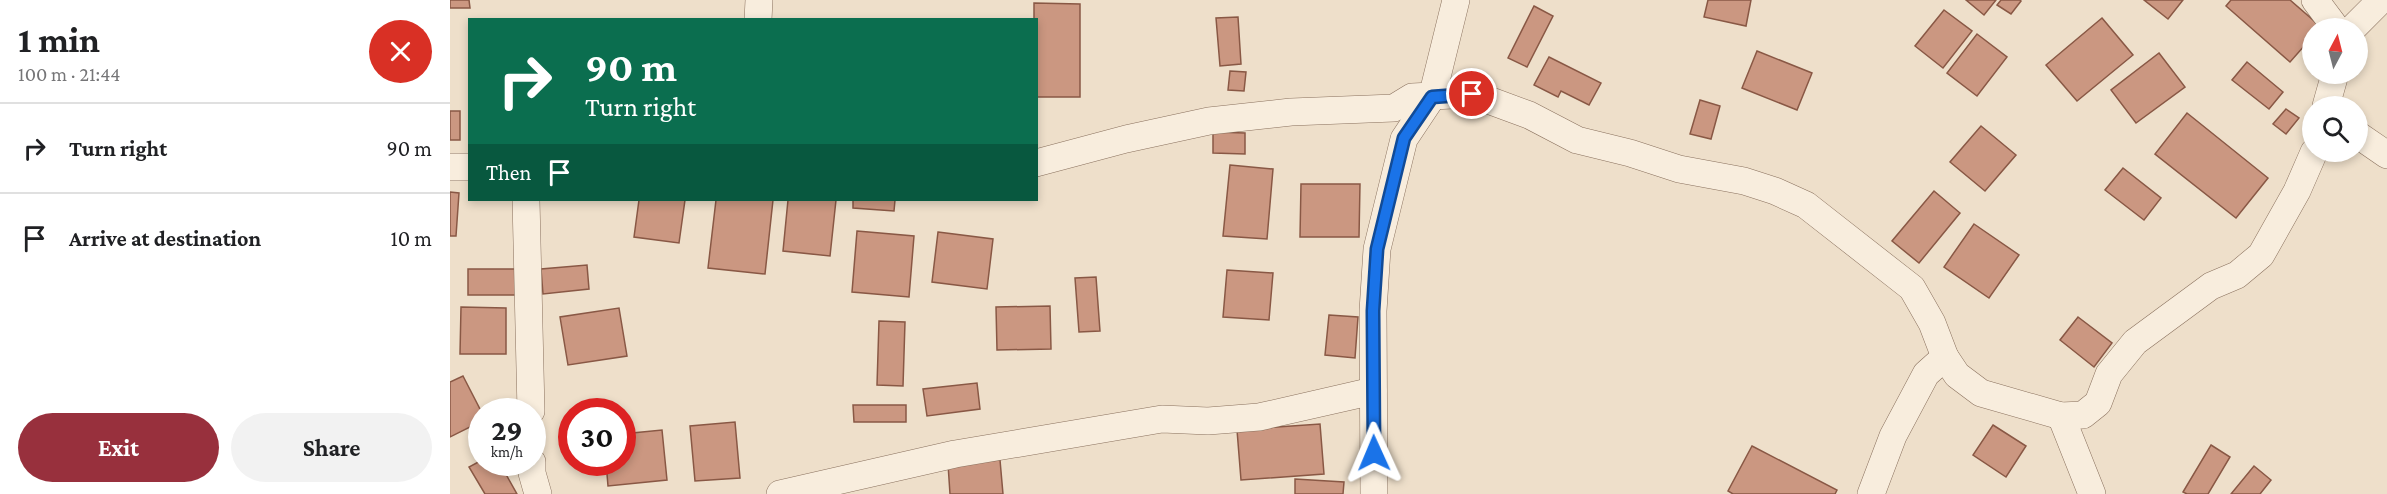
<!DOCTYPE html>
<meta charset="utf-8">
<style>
body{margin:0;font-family:"Crimson Pro",serif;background:#f2f2f2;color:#202124;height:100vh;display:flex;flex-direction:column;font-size:22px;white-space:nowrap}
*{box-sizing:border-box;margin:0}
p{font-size:20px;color:#757577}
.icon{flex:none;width:33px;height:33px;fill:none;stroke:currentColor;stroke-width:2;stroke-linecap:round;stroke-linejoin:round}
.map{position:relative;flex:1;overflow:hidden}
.panel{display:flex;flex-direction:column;background:#fff;width:450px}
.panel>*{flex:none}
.banner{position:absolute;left:18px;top:18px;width:570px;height:183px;border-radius:0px;box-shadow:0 3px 9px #0003;background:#0b6e4f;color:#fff;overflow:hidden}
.needle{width:39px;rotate:7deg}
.buttons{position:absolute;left:1852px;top:18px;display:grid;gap:12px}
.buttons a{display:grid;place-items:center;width:66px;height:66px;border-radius:50%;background:#fff;box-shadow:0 3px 9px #0003;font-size:30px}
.speed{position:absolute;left:18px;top:398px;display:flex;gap:12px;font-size:30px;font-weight:700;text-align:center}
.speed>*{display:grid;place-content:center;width:78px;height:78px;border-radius:50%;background:#fff;box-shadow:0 3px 9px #0003;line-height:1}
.speed small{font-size:15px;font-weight:400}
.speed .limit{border:9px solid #d22;background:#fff;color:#111}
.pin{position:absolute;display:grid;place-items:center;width:51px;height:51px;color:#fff;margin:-26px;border:3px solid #fff;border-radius:50%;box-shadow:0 2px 6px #0007}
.me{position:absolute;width:66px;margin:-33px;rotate:359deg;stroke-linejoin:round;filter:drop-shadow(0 0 4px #0008)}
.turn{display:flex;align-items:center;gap:21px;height:126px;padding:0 18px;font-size:27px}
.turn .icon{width:78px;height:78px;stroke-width:2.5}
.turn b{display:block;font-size:42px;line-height:51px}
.then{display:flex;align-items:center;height:57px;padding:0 18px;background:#0003;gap:12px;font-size:22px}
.round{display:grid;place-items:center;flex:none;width:63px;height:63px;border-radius:32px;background:#f2f2f2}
.headline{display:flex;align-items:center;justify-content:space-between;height:102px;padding:0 18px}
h1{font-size:36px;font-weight:700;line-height:45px}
.button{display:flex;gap:12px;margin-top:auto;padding:12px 18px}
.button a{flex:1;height:69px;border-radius:36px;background:#98303d;color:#fff;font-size:24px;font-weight:700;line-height:69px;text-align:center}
.button a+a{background:#f2f2f2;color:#202124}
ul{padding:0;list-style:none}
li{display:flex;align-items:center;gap:18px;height:90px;padding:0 18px;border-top:2px solid #e0e0e0}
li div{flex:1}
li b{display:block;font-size:22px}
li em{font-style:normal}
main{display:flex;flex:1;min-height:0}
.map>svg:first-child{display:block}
</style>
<main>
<section class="panel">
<div class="headline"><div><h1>1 min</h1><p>100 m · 21:44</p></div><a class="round" style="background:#d93025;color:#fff"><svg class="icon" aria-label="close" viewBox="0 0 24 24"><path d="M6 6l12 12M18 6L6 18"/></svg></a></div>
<ul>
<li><svg class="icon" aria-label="right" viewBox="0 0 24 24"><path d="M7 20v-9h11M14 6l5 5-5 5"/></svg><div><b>Turn right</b></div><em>90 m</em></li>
<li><svg class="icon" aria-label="arrive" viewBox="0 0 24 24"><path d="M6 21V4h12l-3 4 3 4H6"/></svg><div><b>Arrive at destination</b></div><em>10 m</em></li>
</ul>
<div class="button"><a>Exit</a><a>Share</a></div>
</section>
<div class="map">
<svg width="1937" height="494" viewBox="0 0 1937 494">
<rect width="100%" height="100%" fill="#eedfca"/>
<g fill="#cb9781" stroke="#895845" stroke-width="1.5">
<polygon points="0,0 19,0 20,8 0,8"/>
<polygon points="1258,0 1301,0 1296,26 1254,17"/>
<polygon points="1516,0 1546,0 1534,15"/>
<polygon points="1551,0 1570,0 1571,1 1561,14 1547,5"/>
<polygon points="1694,0 1733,0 1718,19"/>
<polygon points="1781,0 1840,0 1871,27 1863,28 1863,36 1840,62 1776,6"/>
<polygon points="584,3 630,4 630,97 586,97 586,20 584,20"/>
<polygon points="1084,6 1103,16 1077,67 1058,58"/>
<polygon points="1494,10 1522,31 1493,68 1465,46"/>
<polygon points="788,17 791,64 770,66 766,18"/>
<polygon points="1652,18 1683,55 1627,101 1596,65"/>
<polygon points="1527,34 1557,57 1527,96 1497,73"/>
<polygon points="1307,51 1362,73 1347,110 1292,88"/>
<polygon points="1709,53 1735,87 1686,123 1661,90"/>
<polygon points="1099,57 1151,83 1139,105 1111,91 1108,97 1084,85"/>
<polygon points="1797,62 1833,92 1819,109 1782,80"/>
<polygon points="780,71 796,72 794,91 778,90"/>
<polygon points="1250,100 1270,106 1261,139 1240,134"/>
<polygon points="1836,109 1849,118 1836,134 1823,124"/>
<rect x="0" y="111" width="10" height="29"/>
<polygon points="1737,113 1818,178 1786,218 1705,154"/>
<polygon points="1531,126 1566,155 1535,191 1500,162"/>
<polygon points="763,132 795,133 795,154 763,153"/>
<polygon points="780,165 823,169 817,239 773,236"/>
<polygon points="1673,168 1711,198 1694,220 1655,190"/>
<polygon points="851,184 910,184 909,237 850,237"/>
<polygon points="1484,191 1510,213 1469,263 1442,241"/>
<polygon points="0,192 9,193 6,236 0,236"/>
<polygon points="189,200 235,200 229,243 184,237"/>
<polygon points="266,200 323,200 315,274 258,268"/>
<polygon points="338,200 386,200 380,256 333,251"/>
<polygon points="403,200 445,200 444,211 403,208"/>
<polygon points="1524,224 1569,255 1539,298 1494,267"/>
<polygon points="407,231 464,236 459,297 402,292"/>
<polygon points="488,232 543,239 537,289 482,282"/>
<polygon points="137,265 139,289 93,294 91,269"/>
<rect x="18" y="269" width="48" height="26"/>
<polygon points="777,270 823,273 819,320 773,317"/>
<polygon points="646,277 650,331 629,332 625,278"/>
<polygon points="600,306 601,349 547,350 546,307"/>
<polygon points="11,307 56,308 56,354 10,354"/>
<polygon points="169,308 177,356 118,365 110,317"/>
<polygon points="879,315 908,317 905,358 875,355"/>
<polygon points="1628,317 1662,343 1644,367 1610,340"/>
<polygon points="429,321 455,322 453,386 427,385"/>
<polygon points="13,376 32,413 32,421 0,437 0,382"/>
<polygon points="527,383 530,409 477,416 473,389"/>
<polygon points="403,405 456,405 456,422 404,422"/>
<polygon points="285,422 290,478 245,481 240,426"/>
<polygon points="870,424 874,474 791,480 787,430"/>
<polygon points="1543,425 1576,446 1556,477 1523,455"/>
<polygon points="212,430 217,480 158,486 156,462 172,462 172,434"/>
<polygon points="1761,445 1780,457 1758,494 1737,494 1733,492"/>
<polygon points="1302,446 1387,490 1385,494 1283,494 1278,491"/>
<polygon points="32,460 32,462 49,462 67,494 35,494 19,467"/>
<polygon points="550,460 553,494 500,494 498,464"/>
<polygon points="1804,466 1821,480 1810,494 1781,494"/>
<polygon points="845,479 894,482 893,494 845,494"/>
</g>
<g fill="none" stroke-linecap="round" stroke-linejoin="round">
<defs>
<g id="minor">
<polyline points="1865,0 1886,28"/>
<polyline points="308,20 309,0"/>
<polyline points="1903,28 1931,0"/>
<polyline points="1876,106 1885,74"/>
<polyline points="1908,135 1937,155"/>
<polyline points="586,163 676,139 759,121 841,112 944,108 962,97 1022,94 1079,115 1127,140 1180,153 1229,169 1294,181 1325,191 1356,205 1462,288 1482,323 1495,357 1507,375 1531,393 1611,416 1633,415 1648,403 1659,374 1685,342 1761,286 1787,275 1811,255 1847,191 1864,152"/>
<polyline points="0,167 20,167"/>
<polyline points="76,200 81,411"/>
<polyline points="1611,416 1642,494"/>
<polyline points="82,462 82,473 88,494"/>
<polyline points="330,494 505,454 712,419 758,421 809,417 923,391"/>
<polyline points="924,494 923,311 927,249 954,139 982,97 1006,0"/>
<polyline points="1421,494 1443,436 1476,374 1495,357"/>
</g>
</defs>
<use href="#minor" stroke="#8a715e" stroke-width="28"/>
<use href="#minor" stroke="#f8eddd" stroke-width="27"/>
</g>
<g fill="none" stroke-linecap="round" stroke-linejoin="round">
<defs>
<polyline id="route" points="924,453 923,311 927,249 954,138 982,97 1022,94"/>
</defs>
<use href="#route" stroke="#114b97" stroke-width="15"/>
<use href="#route" stroke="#1a73e8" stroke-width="10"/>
</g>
</svg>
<div class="buttons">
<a><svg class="needle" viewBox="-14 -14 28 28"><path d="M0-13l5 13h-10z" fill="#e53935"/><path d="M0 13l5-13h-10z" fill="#757577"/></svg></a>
<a><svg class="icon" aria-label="search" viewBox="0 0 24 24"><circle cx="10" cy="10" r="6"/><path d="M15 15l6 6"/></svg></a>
</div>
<div class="speed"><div>29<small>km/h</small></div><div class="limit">30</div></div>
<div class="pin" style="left:1022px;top:94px;background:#d93025"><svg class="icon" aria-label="arrive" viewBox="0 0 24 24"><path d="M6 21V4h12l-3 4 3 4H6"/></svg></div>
<svg class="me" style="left:924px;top:453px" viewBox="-20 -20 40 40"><path d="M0-17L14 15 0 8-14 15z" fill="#1a73e8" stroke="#fff" stroke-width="4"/></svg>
<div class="banner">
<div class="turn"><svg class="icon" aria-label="right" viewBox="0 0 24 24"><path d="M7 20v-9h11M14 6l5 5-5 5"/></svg><div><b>90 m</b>Turn right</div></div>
<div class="then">Then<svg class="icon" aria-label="arrive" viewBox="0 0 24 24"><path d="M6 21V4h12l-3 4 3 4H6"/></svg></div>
</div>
</div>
</main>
